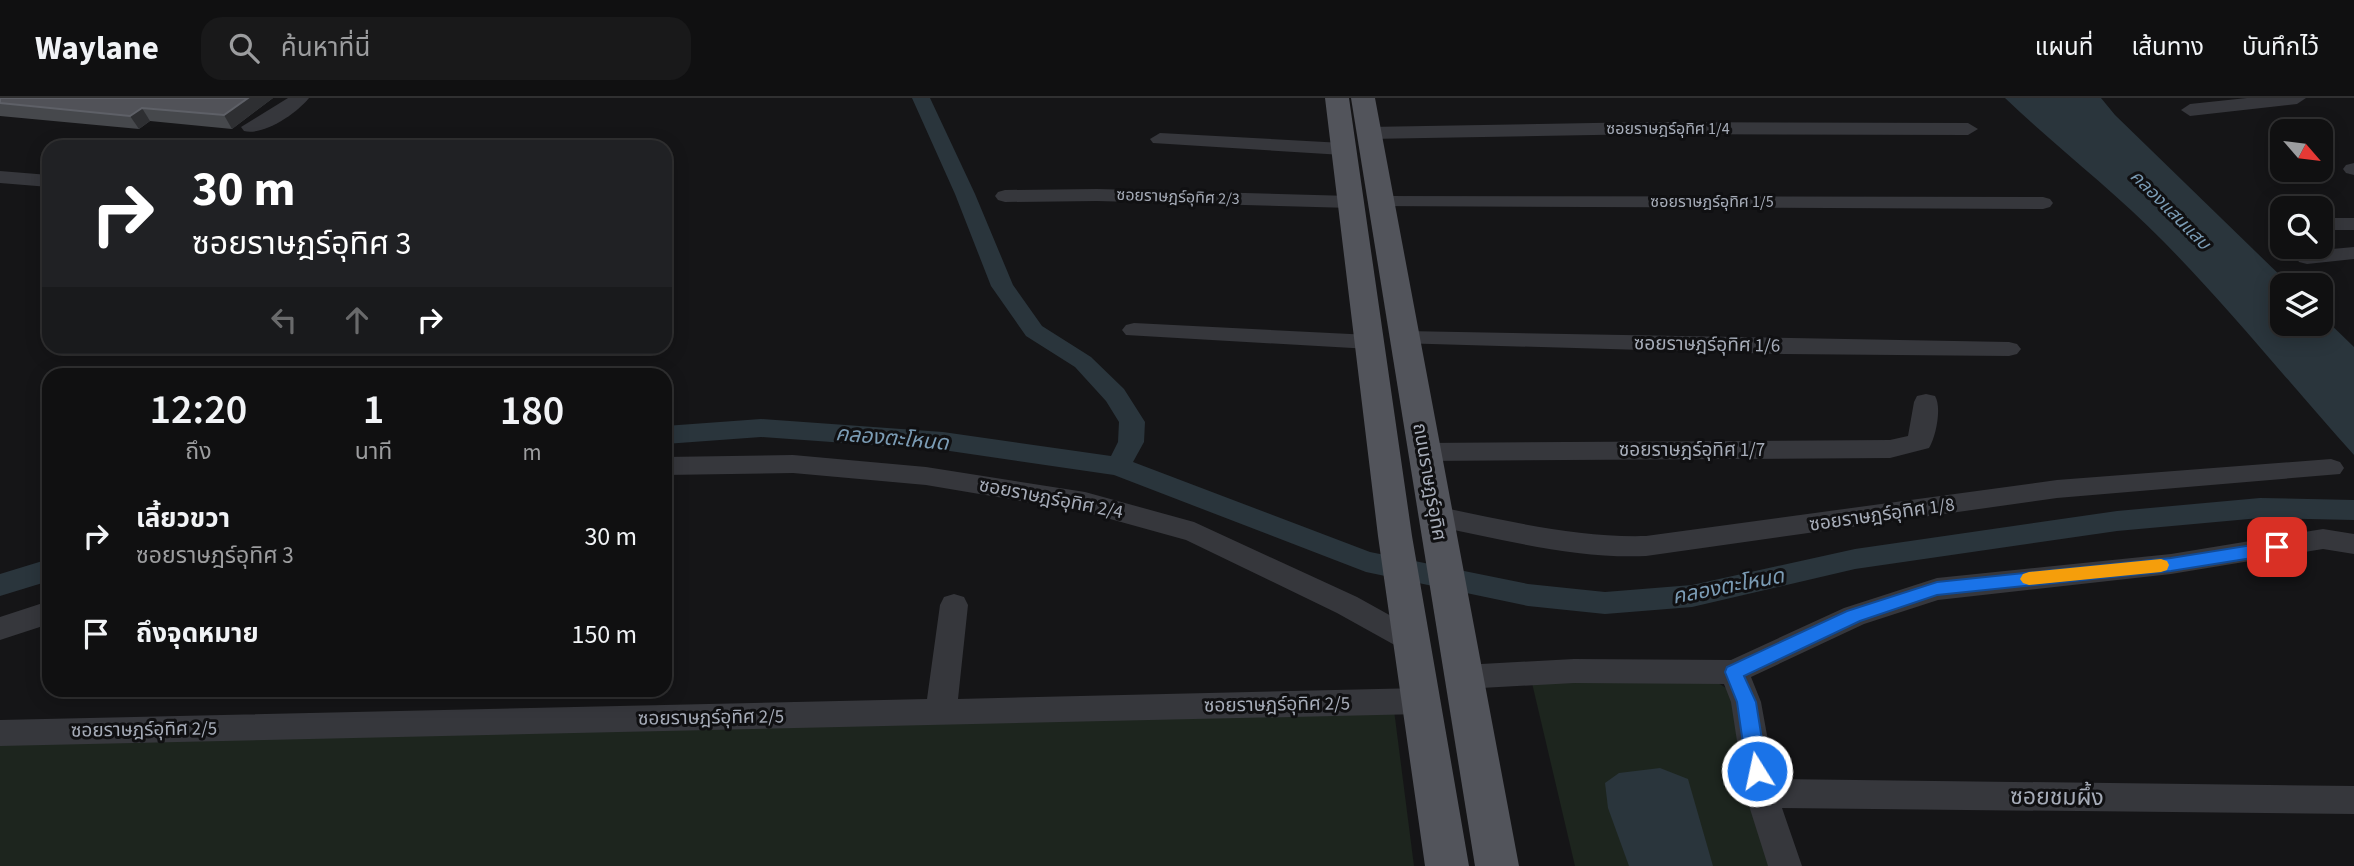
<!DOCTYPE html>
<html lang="th">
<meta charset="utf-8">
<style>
body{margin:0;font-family:"Source Sans 3","Noto Sans Thai",sans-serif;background:#19191a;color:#f1f3f6;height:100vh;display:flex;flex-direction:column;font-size:26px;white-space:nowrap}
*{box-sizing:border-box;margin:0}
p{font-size:23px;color:#9c9d9f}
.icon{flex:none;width:38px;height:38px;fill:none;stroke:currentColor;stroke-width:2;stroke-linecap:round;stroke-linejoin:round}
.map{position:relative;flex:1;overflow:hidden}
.panel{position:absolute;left:42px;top:270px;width:630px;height:329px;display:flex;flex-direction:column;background:#101011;border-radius:21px;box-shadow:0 4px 18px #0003,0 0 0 2px #303031}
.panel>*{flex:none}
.hud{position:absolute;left:42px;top:42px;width:630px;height:214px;border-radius:21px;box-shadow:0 4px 18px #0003,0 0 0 2px #303031;background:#202124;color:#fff;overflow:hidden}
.needle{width:46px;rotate:118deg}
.controls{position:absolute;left:2270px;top:21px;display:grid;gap:14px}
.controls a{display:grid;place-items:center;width:63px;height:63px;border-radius:14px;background:#101011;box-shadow:0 4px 18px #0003,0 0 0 2px #303031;font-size:35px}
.pin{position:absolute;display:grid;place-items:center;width:60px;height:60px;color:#fff;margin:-30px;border-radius:14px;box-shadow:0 4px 10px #0006}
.me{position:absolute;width:77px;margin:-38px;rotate:350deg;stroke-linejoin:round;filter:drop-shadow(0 0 5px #0008)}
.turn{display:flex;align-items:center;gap:24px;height:147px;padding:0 35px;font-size:32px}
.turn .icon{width:91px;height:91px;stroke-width:2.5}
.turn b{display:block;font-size:49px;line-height:60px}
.lanes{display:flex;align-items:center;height:66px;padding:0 35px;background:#0003;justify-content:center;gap:35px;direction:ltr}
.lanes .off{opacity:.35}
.eta{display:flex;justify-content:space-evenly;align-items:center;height:119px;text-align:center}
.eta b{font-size:42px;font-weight:600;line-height:49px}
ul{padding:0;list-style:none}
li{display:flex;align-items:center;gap:21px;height:98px;padding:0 35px}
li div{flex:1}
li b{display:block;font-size:26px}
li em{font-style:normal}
header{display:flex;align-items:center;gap:42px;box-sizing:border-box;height:98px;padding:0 35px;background:#101011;border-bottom:2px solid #303031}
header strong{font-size:33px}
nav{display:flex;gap:38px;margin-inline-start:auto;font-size:24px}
.search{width:490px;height:63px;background:#19191a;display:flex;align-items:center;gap:18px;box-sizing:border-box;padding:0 24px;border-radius:21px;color:#9c9d9f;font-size:26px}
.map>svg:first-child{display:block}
</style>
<header>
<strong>Waylane</strong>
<div class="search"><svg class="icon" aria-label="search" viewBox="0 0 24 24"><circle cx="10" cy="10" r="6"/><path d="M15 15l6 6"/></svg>ค้นหาที่นี่</div>
<nav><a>แผนที่</a><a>เส้นทาง</a><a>บันทึกไว้</a></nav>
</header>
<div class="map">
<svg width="2354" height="768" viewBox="0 0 2354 768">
<rect width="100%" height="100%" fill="#151517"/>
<g fill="#1d251e">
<polygon points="1532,585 1718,585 1731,593 1774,768 1575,768"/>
<polygon points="1394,612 1414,768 0,768 0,630"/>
</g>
<g fill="#2a353c">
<path d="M 2005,0 L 2101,0 L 2115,17 L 2290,187 L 2282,187 L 2282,226 L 2320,226 L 2321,217 L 2354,249 L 2354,357 C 2290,286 2230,211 2163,143 C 2113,92 2056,49 2005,0 Z"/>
<polygon points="1660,670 1688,681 1713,768 1629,768 1608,710 1605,685 1619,675"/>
</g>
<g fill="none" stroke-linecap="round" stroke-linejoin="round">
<g fill="#2a353c" fill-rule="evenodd">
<polygon points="912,0 930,0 975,96 1013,187 1042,228 1091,259 1124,291 1145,324 1144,344 1133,364 1370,454 1528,486 1605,494 1692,487 1855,451 2117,413 2260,400 2354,402 2354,422 2260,420 2117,433 1855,471 1692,509 1605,516 1528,508 1366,474 1114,377 943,352 761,339 665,346 665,328 761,321 943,334 1111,358 1118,344 1119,324 1106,303 1075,269 1026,238 991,188 955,96"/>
<polygon points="49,461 49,483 0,498 0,476"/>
</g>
<g fill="#36373c" fill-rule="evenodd">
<path d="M 288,0 L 309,0 C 297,15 264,38 244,33 L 241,29 Z"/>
<polygon points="2247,0 2306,0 2297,6 2190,18 2181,12 2190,6"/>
<polygon points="1649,24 1968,25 1978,31 1968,37 1649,36 1368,41 1358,35 1368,29"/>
<polygon points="1160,35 1343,45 1353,51 1343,57 1153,45 1150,41"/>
<polygon points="2354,65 2354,77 2346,75 2343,71 2346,67"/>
<polygon points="0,73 49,77 49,89 0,85"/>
<polygon points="1097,91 1351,98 1358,100 1361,104 1358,108 1351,110 1097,103 1005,104 998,102 995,98 998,94 1005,92"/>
<polygon points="1380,98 2043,99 2050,101 2053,105 2050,109 2043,111 1373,108 1370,104 1373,100"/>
<rect x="2320" y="120" width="34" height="12"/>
<polygon points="2354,149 2354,161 2307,166 2299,164 2296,159 2299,154"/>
<polygon points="1134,225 1370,237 1378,239 1382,244 1378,249 1370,251 1126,237 1122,232 1126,227"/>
<polygon points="1405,233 2009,244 2017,246 2021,251 2017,256 2009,258 1784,256 1397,245 1393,240 1397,235"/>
<path d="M 1926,296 L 1935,298 C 1942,309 1936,339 1929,350 L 1890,360 L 1424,363 L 1415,360 L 1411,354 L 1415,348 L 1424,345 L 1890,342 L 1908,338 L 1914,304 L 1917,298 Z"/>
<polygon points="793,357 926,369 1085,394 1194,424 1357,499 1420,534 1425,542 1420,550 1410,554 1400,550 1337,515 1186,442 1085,414 926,387 793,375 665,377 665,359"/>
<path d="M 2331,361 L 2340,364 L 2344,370 L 2340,376 L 2057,400 L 1646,458 C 1576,461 1504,442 1435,428 L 1425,425 L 1422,418 L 1425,411 L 1435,408 C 1504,422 1576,440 1646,438 L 2057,382 Z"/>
<polygon points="2323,431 2354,436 2354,456 2323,451 2171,476 1938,502 1864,526 1751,579 1761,604 1775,681 2354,688 2354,716 1782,710 1802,768 1768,768 1745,695 1731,604 1724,586 1574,585 1463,591 1452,588 1448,579 1452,570 1463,567 1574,561 1731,562 1844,510 1937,480 2171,456"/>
<polygon points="954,496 964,499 968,507 958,601 1421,590 1432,594 1436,603 1432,612 1421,616 0,648 0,622 927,601 940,507 944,499"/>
<polygon points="49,503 49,526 0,542 0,519"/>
</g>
<g fill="#52545b" fill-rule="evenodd">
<polygon points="1325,0 1349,0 1412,438 1469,768 1425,768 1378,438"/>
<polygon points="1351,0 1375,0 1519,768 1475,768"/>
</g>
</g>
<polygon fill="#46484c" points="0,0 273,0 232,31 150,23 139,31 0,18"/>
<g fill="#2e2f32">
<polygon points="248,0 273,0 232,31 224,17"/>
<polygon points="142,10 150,23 139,31 130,18"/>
</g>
<polygon fill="#515258" stroke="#5e6067" stroke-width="2" points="0,0 248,0 224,17 142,10 130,18 0,5"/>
<polygon fill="#1a73e8" stroke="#114b97" stroke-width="2" points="2277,443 2285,449 2277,456 2171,473 1937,497 1860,523 1744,578 1756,604 1767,673 1764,679 1757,682 1750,679 1747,673 1737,604 1725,574 1727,569 1847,513 1937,484 2171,460"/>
<polygon fill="#f59e0b" points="2161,461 2167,463 2169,467 2167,472 2161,474 2029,487 2023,485 2020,481 2023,476 2029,474"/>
<g text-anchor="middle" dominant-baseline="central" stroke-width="6" stroke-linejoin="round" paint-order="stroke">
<g font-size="16" fill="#a6acb8" stroke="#101012">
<text x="1668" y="31">ซอยราษฎร์อุทิศ 1/4</text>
<text transform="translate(1178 99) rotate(2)">ซอยราษฎร์อุทิศ 2/3</text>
<text x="1712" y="104">ซอยราษฎร์อุทิศ 1/5</text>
</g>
<g font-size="18" font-style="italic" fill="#7b9cb5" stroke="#101012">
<text transform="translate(2170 112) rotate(45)">คลองแสนแสบ</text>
</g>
<g font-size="19" fill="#a6acb8" stroke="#101012">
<text transform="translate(1707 247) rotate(1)">ซอยราษฎร์อุทิศ 1/6</text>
<text x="1692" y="352">ซอยราษฎร์อุทิศ 1/7</text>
<text transform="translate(1429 384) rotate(80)">ถนนราษฎร์อุทิศ</text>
<text transform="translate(1051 401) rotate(11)">ซอยราษฎร์อุทิศ 2/4</text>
<text transform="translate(1882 417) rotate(-8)">ซอยราษฎร์อุทิศ 1/8</text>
<text transform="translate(1277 607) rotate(-1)">ซอยราษฎร์อุทิศ 2/5</text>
<text transform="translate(711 620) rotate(-1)">ซอยราษฎร์อุทิศ 2/5</text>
<text transform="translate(144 632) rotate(-1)">ซอยราษฎร์อุทิศ 2/5</text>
</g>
<g font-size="21" font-style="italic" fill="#7b9cb5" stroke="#101012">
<text transform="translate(892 340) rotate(5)">คลองตะโหนด</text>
<text transform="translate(1728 488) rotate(-11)">คลองตะโหนด</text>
</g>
<g font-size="23" fill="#a6acb8" stroke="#101012">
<text transform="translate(2057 699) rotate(1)">ซอยชมผึ้ง</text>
</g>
</g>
</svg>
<div class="controls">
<a><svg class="needle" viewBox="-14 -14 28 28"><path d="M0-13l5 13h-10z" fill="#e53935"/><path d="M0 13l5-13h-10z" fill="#9c9d9f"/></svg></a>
<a><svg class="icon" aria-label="search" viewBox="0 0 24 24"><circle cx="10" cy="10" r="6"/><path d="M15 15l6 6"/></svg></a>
<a><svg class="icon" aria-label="layers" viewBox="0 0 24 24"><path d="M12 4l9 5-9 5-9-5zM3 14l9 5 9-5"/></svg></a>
</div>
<div class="pin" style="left:2277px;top:449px;background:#d93025"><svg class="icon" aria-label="arrive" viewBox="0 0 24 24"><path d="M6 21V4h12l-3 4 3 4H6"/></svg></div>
<svg class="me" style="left:1757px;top:673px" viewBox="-20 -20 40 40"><circle r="17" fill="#1a73e8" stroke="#fff" stroke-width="3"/><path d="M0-11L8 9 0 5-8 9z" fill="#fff"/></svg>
<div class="hud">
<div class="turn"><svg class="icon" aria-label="right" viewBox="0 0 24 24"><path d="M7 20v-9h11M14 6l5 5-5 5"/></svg><div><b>30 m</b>ซอยราษฎร์อุทิศ 3</div></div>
<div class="lanes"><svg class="icon off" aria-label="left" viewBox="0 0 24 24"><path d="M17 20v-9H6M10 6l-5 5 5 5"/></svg><svg class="icon off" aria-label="ahead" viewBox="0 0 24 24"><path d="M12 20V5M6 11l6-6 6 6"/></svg><svg class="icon" aria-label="right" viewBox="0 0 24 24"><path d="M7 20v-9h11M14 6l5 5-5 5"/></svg></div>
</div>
<section class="panel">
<div class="eta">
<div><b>12:20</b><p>ถึง</p></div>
<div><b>1</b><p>นาที</p></div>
<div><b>180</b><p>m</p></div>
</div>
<ul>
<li><svg class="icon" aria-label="right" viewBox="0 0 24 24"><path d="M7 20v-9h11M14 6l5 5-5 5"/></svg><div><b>เลี้ยวขวา</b><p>ซอยราษฎร์อุทิศ 3</p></div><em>30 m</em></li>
<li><svg class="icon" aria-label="arrive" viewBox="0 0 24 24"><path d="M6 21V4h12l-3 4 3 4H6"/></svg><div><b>ถึงจุดหมาย</b></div><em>150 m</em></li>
</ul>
</section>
</div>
